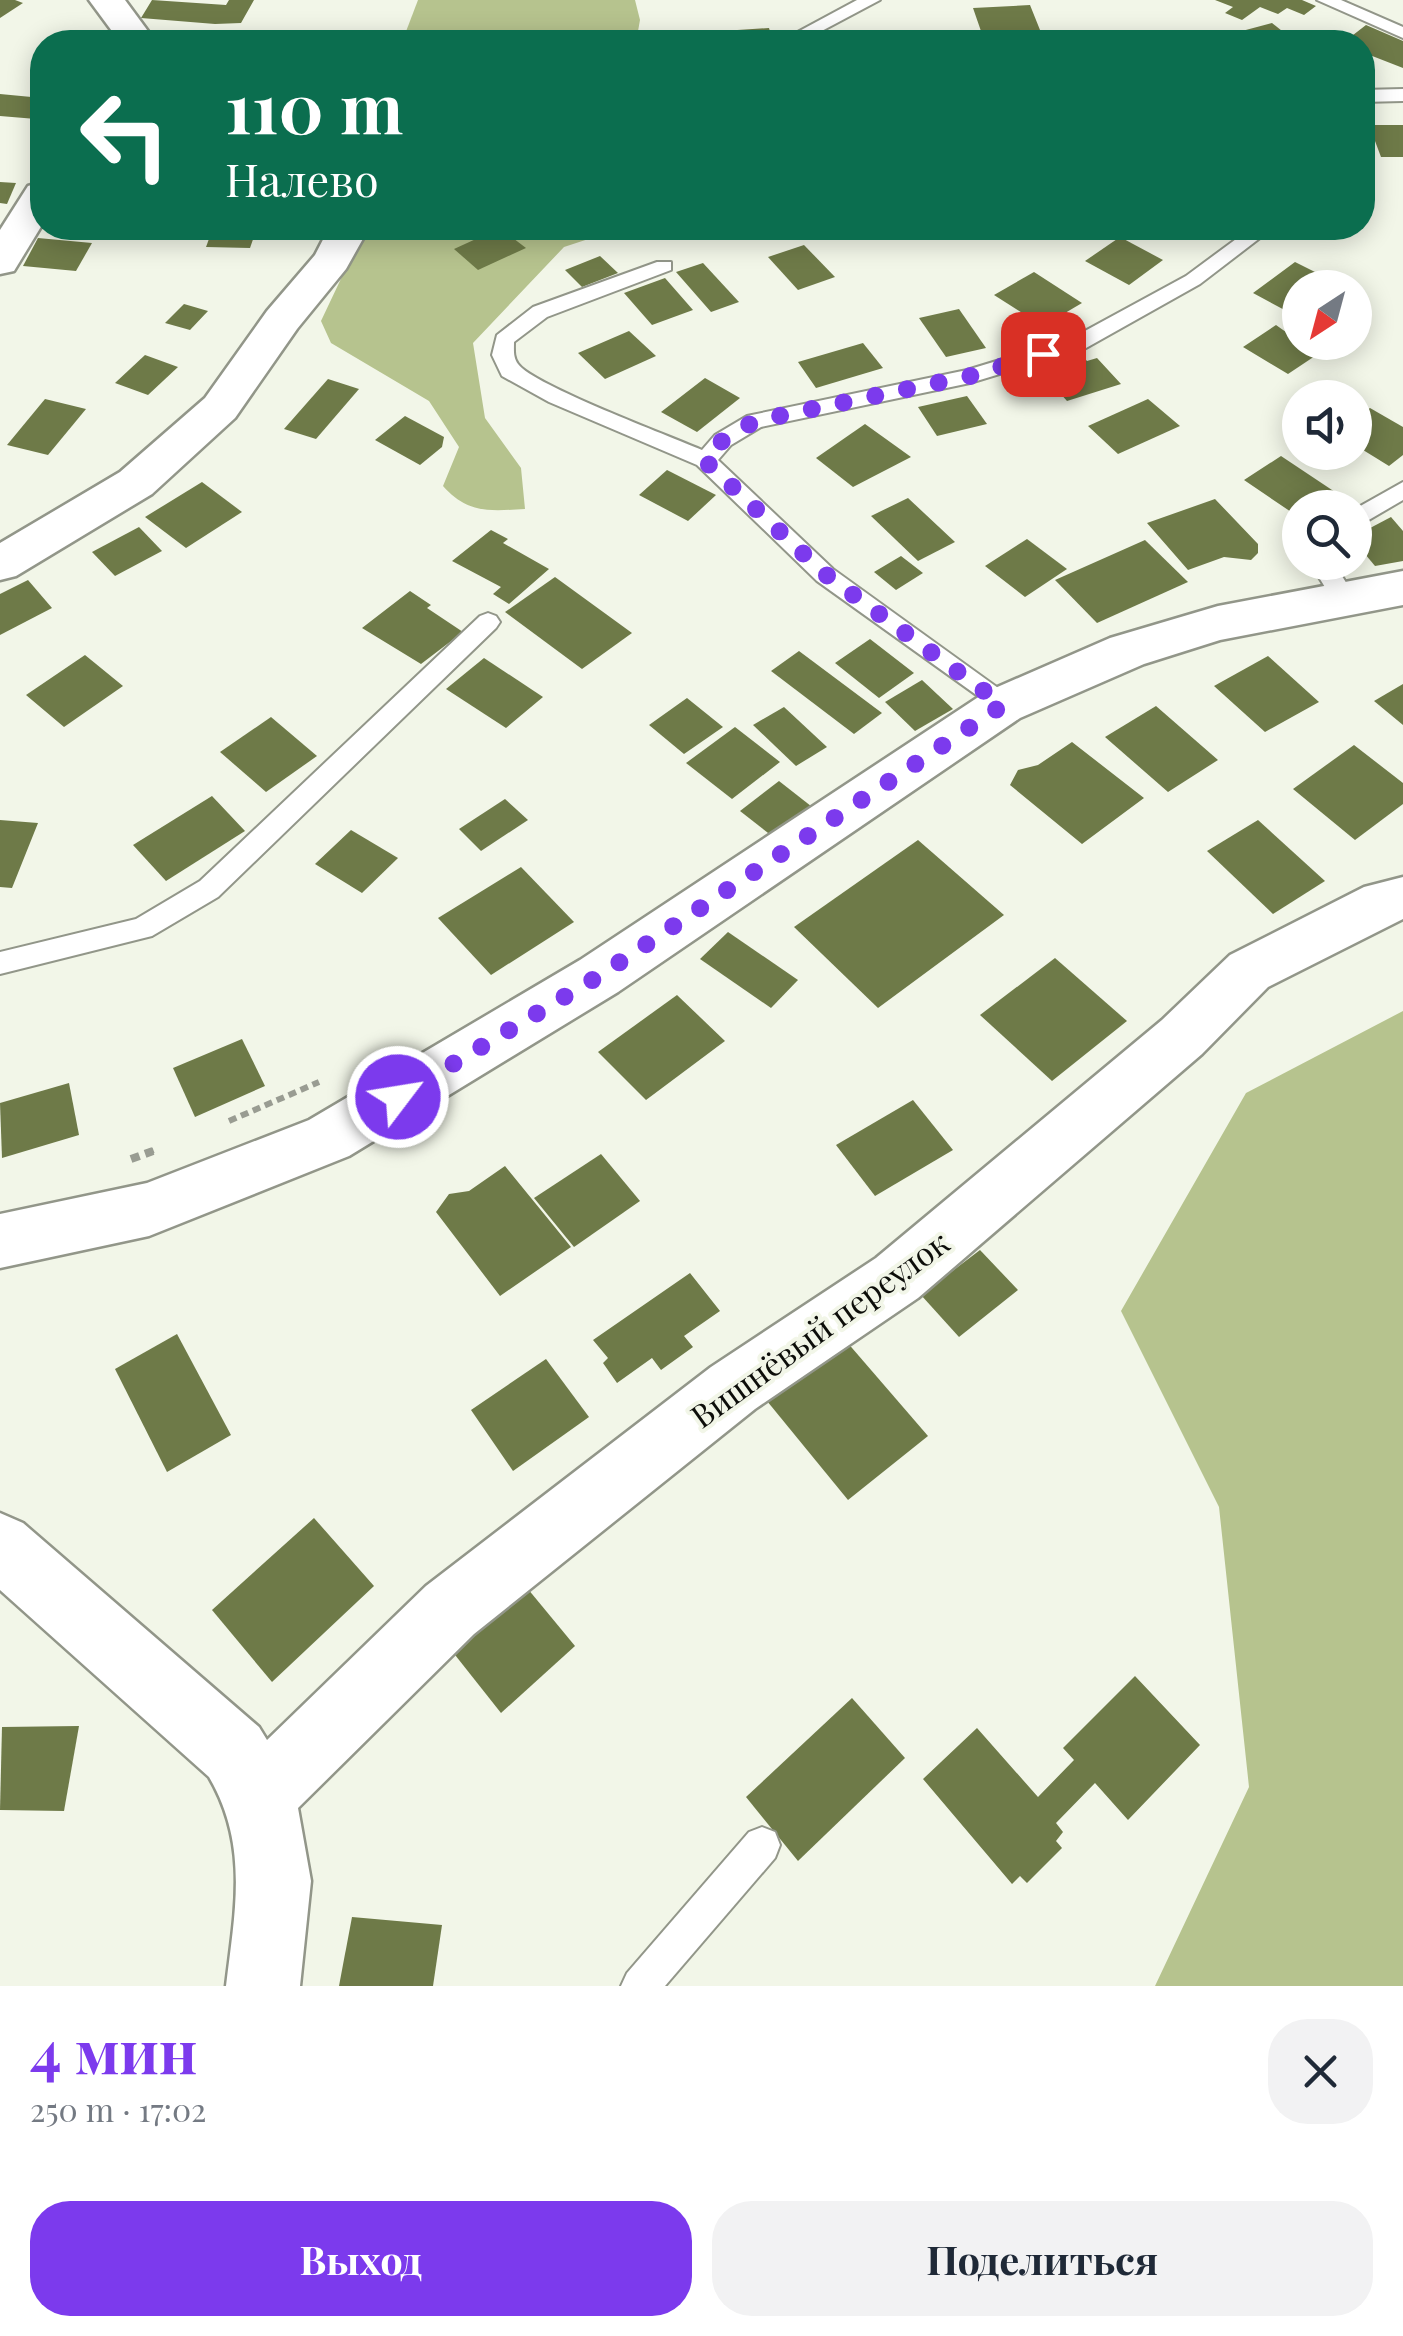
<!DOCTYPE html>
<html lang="ru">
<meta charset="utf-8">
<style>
body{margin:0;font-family:"Playfair Display",serif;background:#f2f2f3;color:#1f2937;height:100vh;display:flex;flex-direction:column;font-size:38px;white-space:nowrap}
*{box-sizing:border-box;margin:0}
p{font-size:32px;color:#747a83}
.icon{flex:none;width:55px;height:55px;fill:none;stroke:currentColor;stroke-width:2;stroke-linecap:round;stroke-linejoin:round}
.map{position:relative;height:1986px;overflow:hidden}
.drawer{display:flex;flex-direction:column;background:#fff;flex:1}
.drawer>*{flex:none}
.banner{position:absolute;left:30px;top:30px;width:1345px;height:210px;border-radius:40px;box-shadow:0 5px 25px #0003;background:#0b6e4f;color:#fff;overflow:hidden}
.needle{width:65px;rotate:216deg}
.tools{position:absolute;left:1282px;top:270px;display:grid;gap:20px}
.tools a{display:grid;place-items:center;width:90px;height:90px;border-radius:50%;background:#fff;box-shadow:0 5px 25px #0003;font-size:50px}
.pin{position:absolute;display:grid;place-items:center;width:85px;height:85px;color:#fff;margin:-42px;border-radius:20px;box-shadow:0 5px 15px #0006}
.me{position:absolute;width:110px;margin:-55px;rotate:59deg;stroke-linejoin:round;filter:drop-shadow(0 0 8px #0008)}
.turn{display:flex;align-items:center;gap:35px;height:210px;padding:0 30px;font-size:45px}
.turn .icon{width:130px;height:130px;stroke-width:2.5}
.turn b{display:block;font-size:70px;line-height:85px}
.round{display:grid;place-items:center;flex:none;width:105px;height:105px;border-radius:40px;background:#f2f2f3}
.summary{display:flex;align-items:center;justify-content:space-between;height:170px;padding:0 30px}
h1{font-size:60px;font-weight:700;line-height:75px;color:#7c3aed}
.action{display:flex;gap:20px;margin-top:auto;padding:20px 30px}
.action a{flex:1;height:115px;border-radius:40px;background:#7c3aed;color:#fff;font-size:40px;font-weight:700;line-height:115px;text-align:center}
.action a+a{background:#f2f2f3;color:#1f2937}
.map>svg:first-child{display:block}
</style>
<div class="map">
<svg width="1403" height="1986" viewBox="0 0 1403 1986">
<rect width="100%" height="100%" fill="#f2f6e8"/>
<g fill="#b6c38e">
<polygon points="418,0 635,0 640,20 636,42 402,42"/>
<path d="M 365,228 L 622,228 L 564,247 L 473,343 L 485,418 L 521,468 L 525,509 C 490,511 468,514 443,486 L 459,447 L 429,401 L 331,343 L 321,321 Z"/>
<polygon points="1403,1011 1403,1986 1155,1986 1249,1787 1219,1507 1121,1311 1246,1093"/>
</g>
<g fill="#6e7a48">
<polygon points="0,0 15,0 23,3 0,18"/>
<polygon points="152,0 226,5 229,0 254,0 241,23 215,24 141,18"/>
<polygon points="1215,0 1302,0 1316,6 1304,15 1287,8 1278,14 1260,7 1242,20 1225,13 1233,7"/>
<polygon points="1030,5 1040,30 982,34 973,8"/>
<polygon points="1272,23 1296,42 1235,42 1227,35"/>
<polygon points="1366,25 1403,41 1403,68 1362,52 1362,42 1344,42"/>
<polygon points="769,28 773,42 725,42 722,31"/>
<polygon points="0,94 42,98 42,108 36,119 0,116"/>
<polygon points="1369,125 1403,125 1403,157 1381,157"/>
<polygon points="0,182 16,183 7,204 0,203"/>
<polygon points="213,228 257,228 250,248 206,247"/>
<polygon points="500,228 526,248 478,270 454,249"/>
<polygon points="1120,237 1163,260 1129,285 1085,261"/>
<polygon points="38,238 92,243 76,271 23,266"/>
<polygon points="804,245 835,277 798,290 768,257"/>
<polygon points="600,256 618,273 582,287 565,270"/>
<polygon points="1295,262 1335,282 1328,288 1300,288 1300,308 1292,314 1253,293"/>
<polygon points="703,263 739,302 711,312 676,272"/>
<polygon points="1034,272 1082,303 1043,326 994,295"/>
<polygon points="665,278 693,310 652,325 624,293"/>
<polygon points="184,304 208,311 190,330 165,323"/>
<polygon points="959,309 986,348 946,357 919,318"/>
<polygon points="1276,325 1300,342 1321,352 1288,374 1243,347"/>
<polygon points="629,331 656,356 605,379 578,353"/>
<polygon points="863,343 883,368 816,388 798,362"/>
<polygon points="1079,352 1087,361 1097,358 1121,384 1067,401 1036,366"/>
<polygon points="145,355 178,367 148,395 115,383"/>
<polygon points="705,378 740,398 697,432 661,412"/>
<polygon points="328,379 359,389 316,439 284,429"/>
<polygon points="967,396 987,424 937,436 918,407"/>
<polygon points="45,399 86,409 48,455 7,445"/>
<polygon points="1148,399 1180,426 1118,454 1088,426"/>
<polygon points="1370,408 1403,427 1403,455 1389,466 1355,445 1355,418"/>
<polygon points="405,416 444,437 442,447 420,465 375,440"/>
<polygon points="865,424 911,457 853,487 816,458"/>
<polygon points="1281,456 1335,492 1312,508 1300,508 1300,518 1244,480"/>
<polygon points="667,470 716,495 688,521 639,495"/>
<polygon points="202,482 242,512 186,548 145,517"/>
<polygon points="908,498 955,542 918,561 871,516"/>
<polygon points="1215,499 1258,544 1258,553 1251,560 1224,557 1188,570 1147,523"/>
<polygon points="1391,517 1403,531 1403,561 1375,566 1355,542 1355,536"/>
<polygon points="139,527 162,551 115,576 92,552"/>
<polygon points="491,530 508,539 503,543 549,569 509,604 493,594 501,587 452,561"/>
<polygon points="1027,539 1067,569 1025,597 985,566"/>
<polygon points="1145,540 1188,582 1097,623 1055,580"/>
<polygon points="901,556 923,573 896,590 874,572"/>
<polygon points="555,577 632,633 582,669 505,612"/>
<polygon points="28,580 52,608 0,635 0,594"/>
<polygon points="410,591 431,605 427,608 463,632 421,664 362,628"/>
<polygon points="870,639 914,673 879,698 835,663"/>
<polygon points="799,651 882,713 854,734 771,671"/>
<polygon points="85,655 123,686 64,727 26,695"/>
<polygon points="1268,656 1319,702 1265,732 1214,686"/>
<polygon points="484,658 543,697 506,728 446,689"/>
<polygon points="922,680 953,709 915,731 885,702"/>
<polygon points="1403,684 1403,725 1374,701"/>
<polygon points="687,698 723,727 684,754 649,725"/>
<polygon points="1156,706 1218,760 1168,792 1105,737"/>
<polygon points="784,707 827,747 796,766 753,725"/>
<polygon points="271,717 317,756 266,792 220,752"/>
<polygon points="735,727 780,762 732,799 686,763"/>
<polygon points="1072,742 1144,798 1082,844 1010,785 1018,770 1038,765"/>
<polygon points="1354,745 1403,783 1403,804 1355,840 1293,789"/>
<polygon points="779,781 816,810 777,840 740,811"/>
<polygon points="212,796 245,831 166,881 133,845"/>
<polygon points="505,799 528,820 481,851 459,829"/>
<polygon points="0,820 38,823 12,888 0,887"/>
<polygon points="1258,820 1325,881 1273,914 1207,851"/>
<polygon points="351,830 398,858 362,893 315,864"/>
<polygon points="918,840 1004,915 878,1008 794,927"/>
<polygon points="521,867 574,922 491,975 438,918"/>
<polygon points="728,932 798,980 771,1008 700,959"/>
<polygon points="1055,958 1127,1021 1052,1081 980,1015"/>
<polygon points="677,995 725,1041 646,1100 598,1052"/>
<polygon points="242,1039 265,1086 195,1117 173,1068"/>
<polygon points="69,1083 79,1135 2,1158 0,1103"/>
<polygon points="913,1100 953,1150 875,1196 836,1145"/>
<polygon points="601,1154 640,1201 574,1247 534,1198"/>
<polygon points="505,1166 571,1247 500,1296 436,1212 449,1194 469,1191"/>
<polygon points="980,1250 1018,1290 959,1337 921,1295"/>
<polygon points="690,1273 720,1311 684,1336 693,1347 661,1370 652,1358 617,1383 603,1363 608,1358 593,1340"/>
<polygon points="177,1334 231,1435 167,1472 115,1369"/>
<polygon points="846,1341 928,1436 848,1500 767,1401"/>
<polygon points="546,1359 589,1417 513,1471 471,1410"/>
<polygon points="314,1518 374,1586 272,1682 212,1610"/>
<polygon points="518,1577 575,1646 501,1713 444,1641"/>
<polygon points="1135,1676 1200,1745 1128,1820 1095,1783 1056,1823 1063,1832 1056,1841 1062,1848 1027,1883 1020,1876 1012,1884 923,1779 977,1728 1038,1797 1074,1760 1063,1748"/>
<polygon points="852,1698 905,1758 798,1861 746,1797"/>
<polygon points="79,1726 64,1811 0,1810 2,1727"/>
<polygon points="352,1917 442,1925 433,1986 339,1986"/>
</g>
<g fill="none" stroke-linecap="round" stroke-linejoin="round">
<defs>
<g id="service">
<polygon points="857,0 880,0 801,42 779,42"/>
<polygon points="1317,0 1341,0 1403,27 1403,38"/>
<polygon points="1403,89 1403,101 1362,102 1362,90"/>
<path d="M 1251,228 L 1273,228 L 1200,284 L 1086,348 L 970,383 L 761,427 L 731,445 L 718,460 L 833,569 L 1012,698 L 1015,705 L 1012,712 L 1003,714 L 817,581 L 697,465 L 549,402 L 502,376 L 492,355 L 497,335 L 533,307 L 657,262 L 671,262 L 671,270 L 547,317 L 514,342 C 514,350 513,357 518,364 C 533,385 670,436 702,450 L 715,435 L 747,416 L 967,370 L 1072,338 L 1186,276 Z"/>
<polygon points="1403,482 1403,500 1355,528 1355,509"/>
<polygon points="1316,562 1340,562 1339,571 1356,599 1352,605 1336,605 1315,571"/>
<polygon points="488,613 496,616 500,622 496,628 218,897 152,936 0,974 0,952 136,919 200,881 480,616"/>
<polygon points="762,1827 775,1832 780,1845 775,1858 665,1986 621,1986 627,1973 749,1832"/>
</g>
<g id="minor">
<polygon points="89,0 125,0 156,42 120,42"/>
<polygon points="42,182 42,225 14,271 0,274 0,230 28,186"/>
<polygon points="329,228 369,228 346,269 297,329 235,418 152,494 16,576 0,580 0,543 120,472 205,398 267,311 315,255"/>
<path d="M 1403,877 L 1403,919 L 1268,987 L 1202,1054 L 918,1298 L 755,1409 L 474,1634 L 298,1808 L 311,1881 L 300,1986 L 226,1986 C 235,1911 249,1845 209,1777 L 0,1590 L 0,1513 L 23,1523 L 259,1727 L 267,1740 L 426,1586 L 711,1367 L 876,1258 L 1162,1020 L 1230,955 L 1364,887 Z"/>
</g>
<polygon id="tertiary" points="1403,571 1403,605 1220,640 1144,664 1020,718 618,992 349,1156 149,1236 0,1268 0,1214 147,1183 309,1120 580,960 986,692 1110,638 1218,606"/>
</defs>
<use href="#service" stroke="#929689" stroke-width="4"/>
<use href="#minor" stroke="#929689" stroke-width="5"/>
<use href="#tertiary" stroke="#929689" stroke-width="5"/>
<g stroke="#999c92" stroke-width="6" stroke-dasharray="8 5" stroke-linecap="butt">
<polyline points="229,1121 319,1082"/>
<polyline points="146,1153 157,1149"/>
</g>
<polyline stroke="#999c92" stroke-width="8" stroke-dasharray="9 6" stroke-linecap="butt" points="131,1159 153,1151"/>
<use href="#service" fill="#fff" fill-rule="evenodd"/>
<use href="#minor" fill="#fff" fill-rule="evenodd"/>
<use href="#tertiary" fill="#fff" fill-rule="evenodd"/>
</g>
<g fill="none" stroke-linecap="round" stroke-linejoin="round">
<polyline stroke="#7c3aed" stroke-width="18" stroke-dasharray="0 32.4" points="398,1097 599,976 1003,705 825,574 704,460 723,440 755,421 970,376 1043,354"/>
</g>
<g text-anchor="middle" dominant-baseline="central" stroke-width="8" stroke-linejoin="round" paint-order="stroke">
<g font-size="32" fill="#0c0d09" stroke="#f2f6e8">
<text transform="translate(819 1328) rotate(-36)">Вишнёвый переулок</text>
</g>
</g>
</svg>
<div class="tools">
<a><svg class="needle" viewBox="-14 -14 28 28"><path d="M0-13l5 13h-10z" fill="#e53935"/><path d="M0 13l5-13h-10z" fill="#747a83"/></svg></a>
<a><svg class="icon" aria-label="sound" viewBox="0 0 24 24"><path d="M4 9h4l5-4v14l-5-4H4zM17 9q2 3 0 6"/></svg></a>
<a><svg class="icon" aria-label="search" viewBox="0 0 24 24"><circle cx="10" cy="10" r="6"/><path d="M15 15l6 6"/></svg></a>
</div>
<div class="pin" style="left:1043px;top:354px;background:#d93025"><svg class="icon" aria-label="arrive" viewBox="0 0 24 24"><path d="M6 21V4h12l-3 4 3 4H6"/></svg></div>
<svg class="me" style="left:398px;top:1097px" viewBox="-20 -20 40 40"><circle r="17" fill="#7c3aed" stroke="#fff" stroke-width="3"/><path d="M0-11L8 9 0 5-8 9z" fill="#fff"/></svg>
<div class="banner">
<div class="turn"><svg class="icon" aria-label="left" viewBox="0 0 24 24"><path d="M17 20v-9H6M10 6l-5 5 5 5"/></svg><div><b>110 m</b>Налево</div></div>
</div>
</div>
<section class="drawer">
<div class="summary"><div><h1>4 мин</h1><p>250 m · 17:02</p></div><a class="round"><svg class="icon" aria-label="close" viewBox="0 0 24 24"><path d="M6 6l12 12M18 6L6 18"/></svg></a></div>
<div class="action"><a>Выход</a><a>Поделиться</a></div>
</section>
